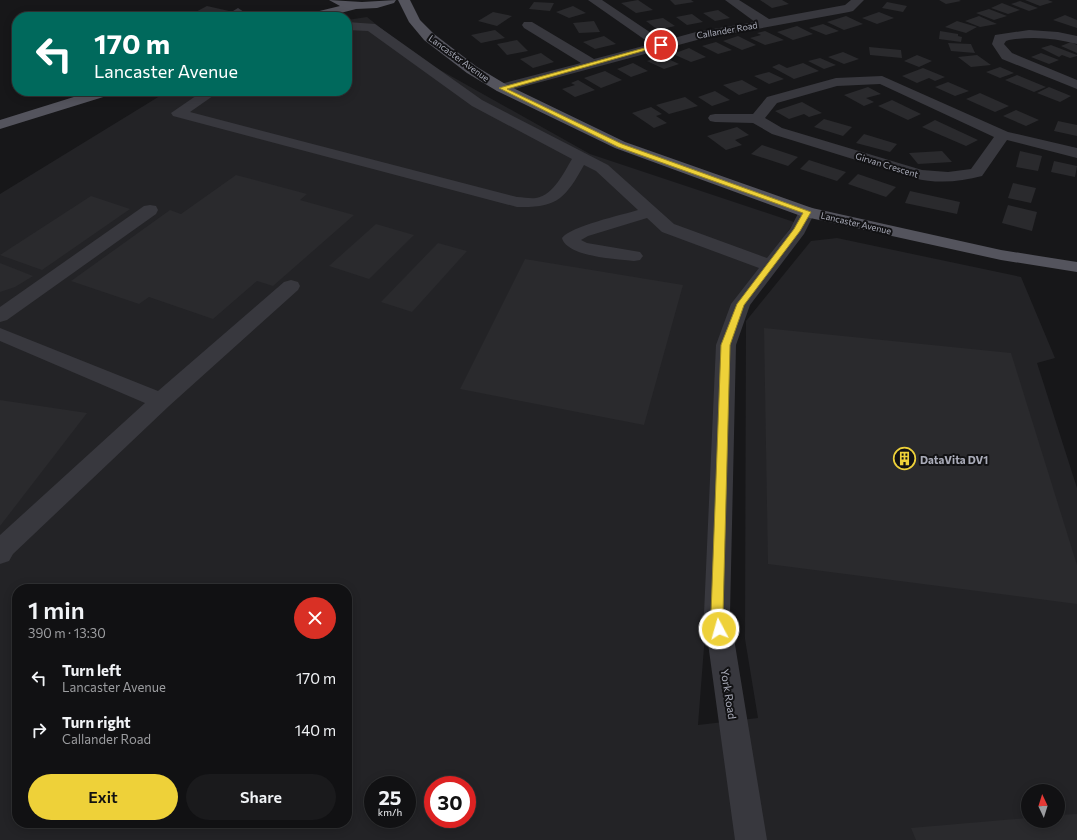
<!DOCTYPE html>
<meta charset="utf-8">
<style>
body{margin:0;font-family:Commissioner,sans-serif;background:#1a1a1c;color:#f1f3f6;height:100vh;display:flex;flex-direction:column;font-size:15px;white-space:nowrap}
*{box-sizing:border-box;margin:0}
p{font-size:13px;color:#9c9da0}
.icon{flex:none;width:22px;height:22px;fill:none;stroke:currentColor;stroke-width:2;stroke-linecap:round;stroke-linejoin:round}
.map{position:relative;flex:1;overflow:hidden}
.details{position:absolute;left:12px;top:584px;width:340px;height:244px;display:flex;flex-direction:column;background:#111113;border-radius:16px;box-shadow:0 2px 10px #0003,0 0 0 1px #303133}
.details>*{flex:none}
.top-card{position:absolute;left:12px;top:12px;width:340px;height:84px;border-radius:16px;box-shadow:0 2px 10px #0003,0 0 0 1px #303133;background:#00695c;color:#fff;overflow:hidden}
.needle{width:26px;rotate:356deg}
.fabs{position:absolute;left:1021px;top:784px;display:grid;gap:8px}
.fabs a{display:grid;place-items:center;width:44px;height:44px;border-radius:50%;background:#111113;box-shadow:0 2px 10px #0003,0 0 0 1px #303133;font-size:20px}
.speed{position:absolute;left:364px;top:776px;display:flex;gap:8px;font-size:20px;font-weight:700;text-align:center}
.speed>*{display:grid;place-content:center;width:52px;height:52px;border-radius:50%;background:#111113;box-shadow:0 2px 10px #0003,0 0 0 1px #303133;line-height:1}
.speed small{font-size:10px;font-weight:400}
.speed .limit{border:6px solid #d22;background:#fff;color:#111}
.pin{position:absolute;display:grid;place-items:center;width:34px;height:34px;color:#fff;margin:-17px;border:2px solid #fff;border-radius:50%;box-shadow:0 1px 4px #0007}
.me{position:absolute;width:44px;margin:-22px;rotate:354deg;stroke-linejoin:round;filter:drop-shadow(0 0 3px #0008)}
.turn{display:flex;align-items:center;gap:14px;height:84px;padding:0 16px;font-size:18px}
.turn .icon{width:52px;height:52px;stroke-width:2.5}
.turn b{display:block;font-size:28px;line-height:34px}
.round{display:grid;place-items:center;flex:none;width:42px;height:42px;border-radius:21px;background:#1a1a1c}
.headline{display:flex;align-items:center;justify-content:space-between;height:68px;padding:0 16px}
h1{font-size:24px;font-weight:600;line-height:30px}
.cta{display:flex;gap:8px;margin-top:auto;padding:8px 16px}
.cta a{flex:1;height:46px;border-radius:24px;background:#eed139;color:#111;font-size:16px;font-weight:600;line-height:46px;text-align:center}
.cta a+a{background:#1a1a1c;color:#f1f3f6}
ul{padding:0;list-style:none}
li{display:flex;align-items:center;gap:12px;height:52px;padding:0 16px}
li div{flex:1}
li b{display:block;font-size:15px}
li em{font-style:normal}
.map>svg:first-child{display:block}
</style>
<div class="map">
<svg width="1077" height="840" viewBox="0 0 1077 840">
<rect width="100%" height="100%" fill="#171719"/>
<path fill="#232326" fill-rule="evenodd" d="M 367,17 L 417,57 L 590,154 L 794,222 L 729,323 L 698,725 L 758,718 L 745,639 L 746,321 L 811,241 L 837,238 L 1021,277 L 1055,358 L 1037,363 L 1077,488 L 1077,840 L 0,840 L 0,194 L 168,91 L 347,91 L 347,20 ZM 17,589 L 347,589 L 347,823 L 17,823 ZM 373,785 L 407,785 L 407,819 L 373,819 ZM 433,785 L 467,785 L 467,819 L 433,819 ZM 1028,791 L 1058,791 L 1058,821 L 1028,821 Z"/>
<g fill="#2a2a2d">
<polygon points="638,0 653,10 636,13 621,3"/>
<polygon points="670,0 691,0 694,2 675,5"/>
<polygon points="760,0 782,0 789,4 772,8"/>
<polygon points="939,0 959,0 961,1 946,4"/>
<polygon points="1025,0 1048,0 1053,2 1040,6"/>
<polygon points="1020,1 1038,8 1029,11 1011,4"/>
<polygon points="534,2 554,3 550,11 529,9"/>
<polygon points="887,2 907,6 903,12 882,8"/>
<polygon points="1002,3 1020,10 1008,14 991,8"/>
<polygon points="207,6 229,11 218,17 186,17"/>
<polygon points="573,6 586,13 569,18 556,12"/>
<polygon points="989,9 1007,16 994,20 976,13"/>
<polygon points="718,10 730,18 715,21 703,13"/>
<polygon points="493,12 512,16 497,26 478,21"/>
<polygon points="879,12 894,18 877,24 862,18"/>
<polygon points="692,14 703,22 687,25 676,17"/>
<polygon points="1065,15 1077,20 1077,28 1053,20"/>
<polygon points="846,16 863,24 844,30 827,22"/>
<polygon points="979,16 997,24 980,27 965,21"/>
<polygon points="663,18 675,26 658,30 646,21"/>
<polygon points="594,21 600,32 579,33 573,23"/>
<polygon points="957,21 977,27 966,33 945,27"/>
<polygon points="823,24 839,31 826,35 809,28"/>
<polygon points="797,26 813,34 793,40 777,32"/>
<polygon points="495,30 505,38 481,43 471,35"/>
<polygon points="765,31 784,40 765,45 750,38 761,35 757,33"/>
<polygon points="940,31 958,34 958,36 962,37 961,42 939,39"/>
<polygon points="604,36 616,44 595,49 583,42"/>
<polygon points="738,36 756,45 742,50 723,41"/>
<polygon points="517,40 528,51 507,55 497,44"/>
<polygon points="716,42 732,50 718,54 702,46"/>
<polygon points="1071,42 1077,45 1077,53 1061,46"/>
<polygon points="948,43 971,44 975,53 951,51"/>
<polygon points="1051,45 1077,55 1077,56 1070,58 1062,55 1059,57 1041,48"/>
<polygon points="869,47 901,50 902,58 870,55"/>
<polygon points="689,48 706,57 691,62 673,54"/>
<polygon points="843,52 859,59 844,64 828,57"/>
<polygon points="541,53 554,62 533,68 520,59"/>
<polygon points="1041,53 1059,60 1049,64 1031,57"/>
<polygon points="917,55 932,61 919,67 904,61"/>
<polygon points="977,55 991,65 971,67 958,57"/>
<polygon points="662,56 679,64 664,69 647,61"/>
<polygon points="820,58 836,65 824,69 808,61"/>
<polygon points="633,63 648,71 631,77 617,69"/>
<polygon points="803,63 819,71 794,79 772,67 779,64 787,68"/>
<polygon points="1000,67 1014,73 1000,78 986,72"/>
<polygon points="923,68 945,77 935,81 929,78 917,83 902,76"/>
<polygon points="605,71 622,80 601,88 584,78"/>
<polygon points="769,72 784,79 769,84 754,76"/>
<polygon points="1017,75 1046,87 1034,92 1005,80"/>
<polygon points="578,80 595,90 575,97 562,89 575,85 571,83"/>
<polygon points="742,80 758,89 739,95 723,85"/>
<polygon points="948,82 969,91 955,96 935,87"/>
<polygon points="868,87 881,94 866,98 874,102 864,106 844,95"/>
<polygon points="1049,87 1071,96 1060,102 1037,93"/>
<polygon points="715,91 730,100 712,106 698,97"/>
<polygon points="980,93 1009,106 995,112 966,99"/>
<polygon points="685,97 698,106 669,114 656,105"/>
<polygon points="892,100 921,114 908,120 878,106"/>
<polygon points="802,102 822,113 809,117 804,114 789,119 775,111"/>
<polygon points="651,107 662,114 656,116 667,123 654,128 632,113"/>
<polygon points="1016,110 1039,120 1026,126 1003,116"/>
<polygon points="824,119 852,127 843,136 814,127"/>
<polygon points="935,120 978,140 966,146 922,127"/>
<polygon points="1058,121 1077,125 1077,136 1054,131"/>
<polygon points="737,127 749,135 735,140 742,145 726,150 707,136"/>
<polygon points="864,134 897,144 890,152 856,143"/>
<polygon points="762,145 798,157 788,166 751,154"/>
<polygon points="942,151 952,162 918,164 909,153"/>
<polygon points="1020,151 1042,156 1038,171 1016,167"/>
<polygon points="809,160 846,172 837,181 800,169"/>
<polygon points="1054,161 1077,166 1075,177 1051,172"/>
<polygon points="858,174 896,187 886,197 848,184"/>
<polygon points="236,175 307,194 300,200 354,215 273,286 257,281 213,319 149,297 139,304 71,281 170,210 181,214"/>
<polygon points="1013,183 1036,188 1031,203 1008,198"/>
<polygon points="910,191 960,202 957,214 905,203"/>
<polygon points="91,196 130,209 42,270 0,255"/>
<polygon points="1008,205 1037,212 1032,231 1002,223"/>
<polygon points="376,224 414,235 369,279 329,266"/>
<polygon points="438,243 467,251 412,312 381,302"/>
<polygon points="525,259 683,285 644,425 460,389"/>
<polygon points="0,263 33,276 15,287 0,292"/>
<polygon points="764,328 1011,353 1077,565 1077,604 768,564"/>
<polygon points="0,400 87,413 0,526"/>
<polygon points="1077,814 1077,840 916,840 911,828 1028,818 1028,821 1058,821 1058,815"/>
</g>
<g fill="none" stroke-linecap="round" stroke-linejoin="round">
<g fill="#38383e" fill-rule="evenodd">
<polygon points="588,0 602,0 663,41 696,32 755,22 725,0 739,0 769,19 845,5 851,0 864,0 853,11 849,12 697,40 507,91 497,91 495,88 497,85 581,63 524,28 522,25 524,22 532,22 594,59 651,44"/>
<path d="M 238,8 L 244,12 C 239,19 231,17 223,17 Z"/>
<path d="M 347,22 L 375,24 L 482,100 L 608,165 L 674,224 L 767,258 L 790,229 L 801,208 L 807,207 L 813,208 L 815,212 L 804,234 L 750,305 L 736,345 L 730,614 L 767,840 L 735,840 L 704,614 L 716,345 L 731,304 L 759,268 L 662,232 L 647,218 L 588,236 L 581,240 L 587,243 L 640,252 L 643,256 L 640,260 L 634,261 C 617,259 567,257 562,238 C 571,226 622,215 638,210 L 596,171 L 584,165 C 565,199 557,208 517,207 L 173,116 L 171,113 L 203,91 L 220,91 L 190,112 L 517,197 C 524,197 530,199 536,198 C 554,195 564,172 572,159 L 472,106 L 368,31 L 347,30 Z"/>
<path d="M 1029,30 L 1058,32 L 1077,36 L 1077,44 C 1054,38 1033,36 1009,40 L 1006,41 L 1004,44 L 1012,53 L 1077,80 L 1077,89 L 1002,59 L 992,44 L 995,35 Z"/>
<path d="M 882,76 L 1008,132 L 1077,148 L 1077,158 L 1007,140 L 982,176 C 960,182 936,184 914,178 L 772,134 L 753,123 L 715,122 L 710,121 L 708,118 L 710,115 L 715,114 L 753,114 L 767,97 L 836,78 ZM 880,84 L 994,137 L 971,169 L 948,172 L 922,170 L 782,128 L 765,118 L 777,103 L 837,86 Z"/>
<polygon points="150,205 156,206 158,210 156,214 7,320 0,322 0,307 144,206"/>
<polygon points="291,280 298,282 300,286 298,290 169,406 13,554 9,561 0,564 0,535 145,403 0,341 0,328 158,391 284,282"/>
</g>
<g fill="#54545d" fill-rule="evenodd">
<polygon points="329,0 362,2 396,0 394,3 377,8 356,9 325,17 305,17 307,14 340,6"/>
<polygon points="398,0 410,0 420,20 434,34 477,67 507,85 625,142 812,208 1001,250 1077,262 1077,272 1001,260 801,216 615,148 497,91 467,73 424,40 409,22"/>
<polygon points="93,91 115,91 113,94 0,129 0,120"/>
</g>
</g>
<polygon fill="#eed139" stroke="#9b8825" points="659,44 664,45 507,89 622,144 811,212 800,231 744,305 730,345 723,614 725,629 723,633 719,634 715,633 711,614 721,345 737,304 794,229 803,213 618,147 499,88"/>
<defs>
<symbol id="building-ring" viewBox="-11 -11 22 22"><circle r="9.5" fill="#121214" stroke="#eed139" stroke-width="1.5"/><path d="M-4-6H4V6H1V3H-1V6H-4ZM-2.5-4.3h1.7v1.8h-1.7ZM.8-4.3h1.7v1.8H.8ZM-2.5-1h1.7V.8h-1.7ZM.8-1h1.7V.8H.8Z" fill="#eed139"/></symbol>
</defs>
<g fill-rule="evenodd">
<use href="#building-ring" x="892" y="446" width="25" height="25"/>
</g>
<g text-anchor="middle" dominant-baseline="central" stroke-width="4" stroke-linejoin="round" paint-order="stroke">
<g font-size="9" fill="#a9abb8" stroke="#121214">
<text transform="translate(727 30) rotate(-10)">Callander Road</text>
<text transform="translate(459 58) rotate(36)">Lancaster Avenue</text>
<text transform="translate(887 165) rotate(17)">Girvan Crescent</text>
<text transform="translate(856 223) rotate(13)">Lancaster Avenue</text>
</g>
<g font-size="11" font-weight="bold" fill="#a9abb8" stroke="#121214" text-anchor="start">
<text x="920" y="459">DataVita DV1</text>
</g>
<g font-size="11" fill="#a9abb8" stroke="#121214">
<text transform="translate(729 694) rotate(81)">York Road</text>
</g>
</g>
</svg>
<div class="fabs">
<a><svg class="needle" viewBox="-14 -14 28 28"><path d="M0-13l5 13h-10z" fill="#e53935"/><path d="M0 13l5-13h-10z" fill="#9c9da0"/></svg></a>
</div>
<div class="speed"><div>25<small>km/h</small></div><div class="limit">30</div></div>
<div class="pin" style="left:661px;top:45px;background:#d93025"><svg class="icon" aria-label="arrive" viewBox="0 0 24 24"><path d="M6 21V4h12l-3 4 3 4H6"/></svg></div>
<svg class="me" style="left:719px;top:629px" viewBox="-20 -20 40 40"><circle r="17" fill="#eed139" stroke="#fff" stroke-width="3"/><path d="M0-11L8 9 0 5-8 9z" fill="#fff"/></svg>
<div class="top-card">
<div class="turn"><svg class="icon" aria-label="left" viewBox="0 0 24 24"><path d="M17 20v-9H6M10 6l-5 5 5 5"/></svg><div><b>170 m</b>Lancaster Avenue</div></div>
</div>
<section class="details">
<div class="headline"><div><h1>1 min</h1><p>390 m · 13:30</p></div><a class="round" style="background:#d93025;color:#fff"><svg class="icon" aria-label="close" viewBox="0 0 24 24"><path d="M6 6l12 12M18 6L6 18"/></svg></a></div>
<ul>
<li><svg class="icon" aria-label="left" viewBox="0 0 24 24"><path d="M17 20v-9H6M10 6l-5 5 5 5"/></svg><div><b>Turn left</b><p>Lancaster Avenue</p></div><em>170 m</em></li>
<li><svg class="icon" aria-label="right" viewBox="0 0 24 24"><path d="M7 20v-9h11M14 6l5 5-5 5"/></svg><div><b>Turn right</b><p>Callander Road</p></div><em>140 m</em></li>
</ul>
<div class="cta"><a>Exit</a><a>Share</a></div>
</section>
</div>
